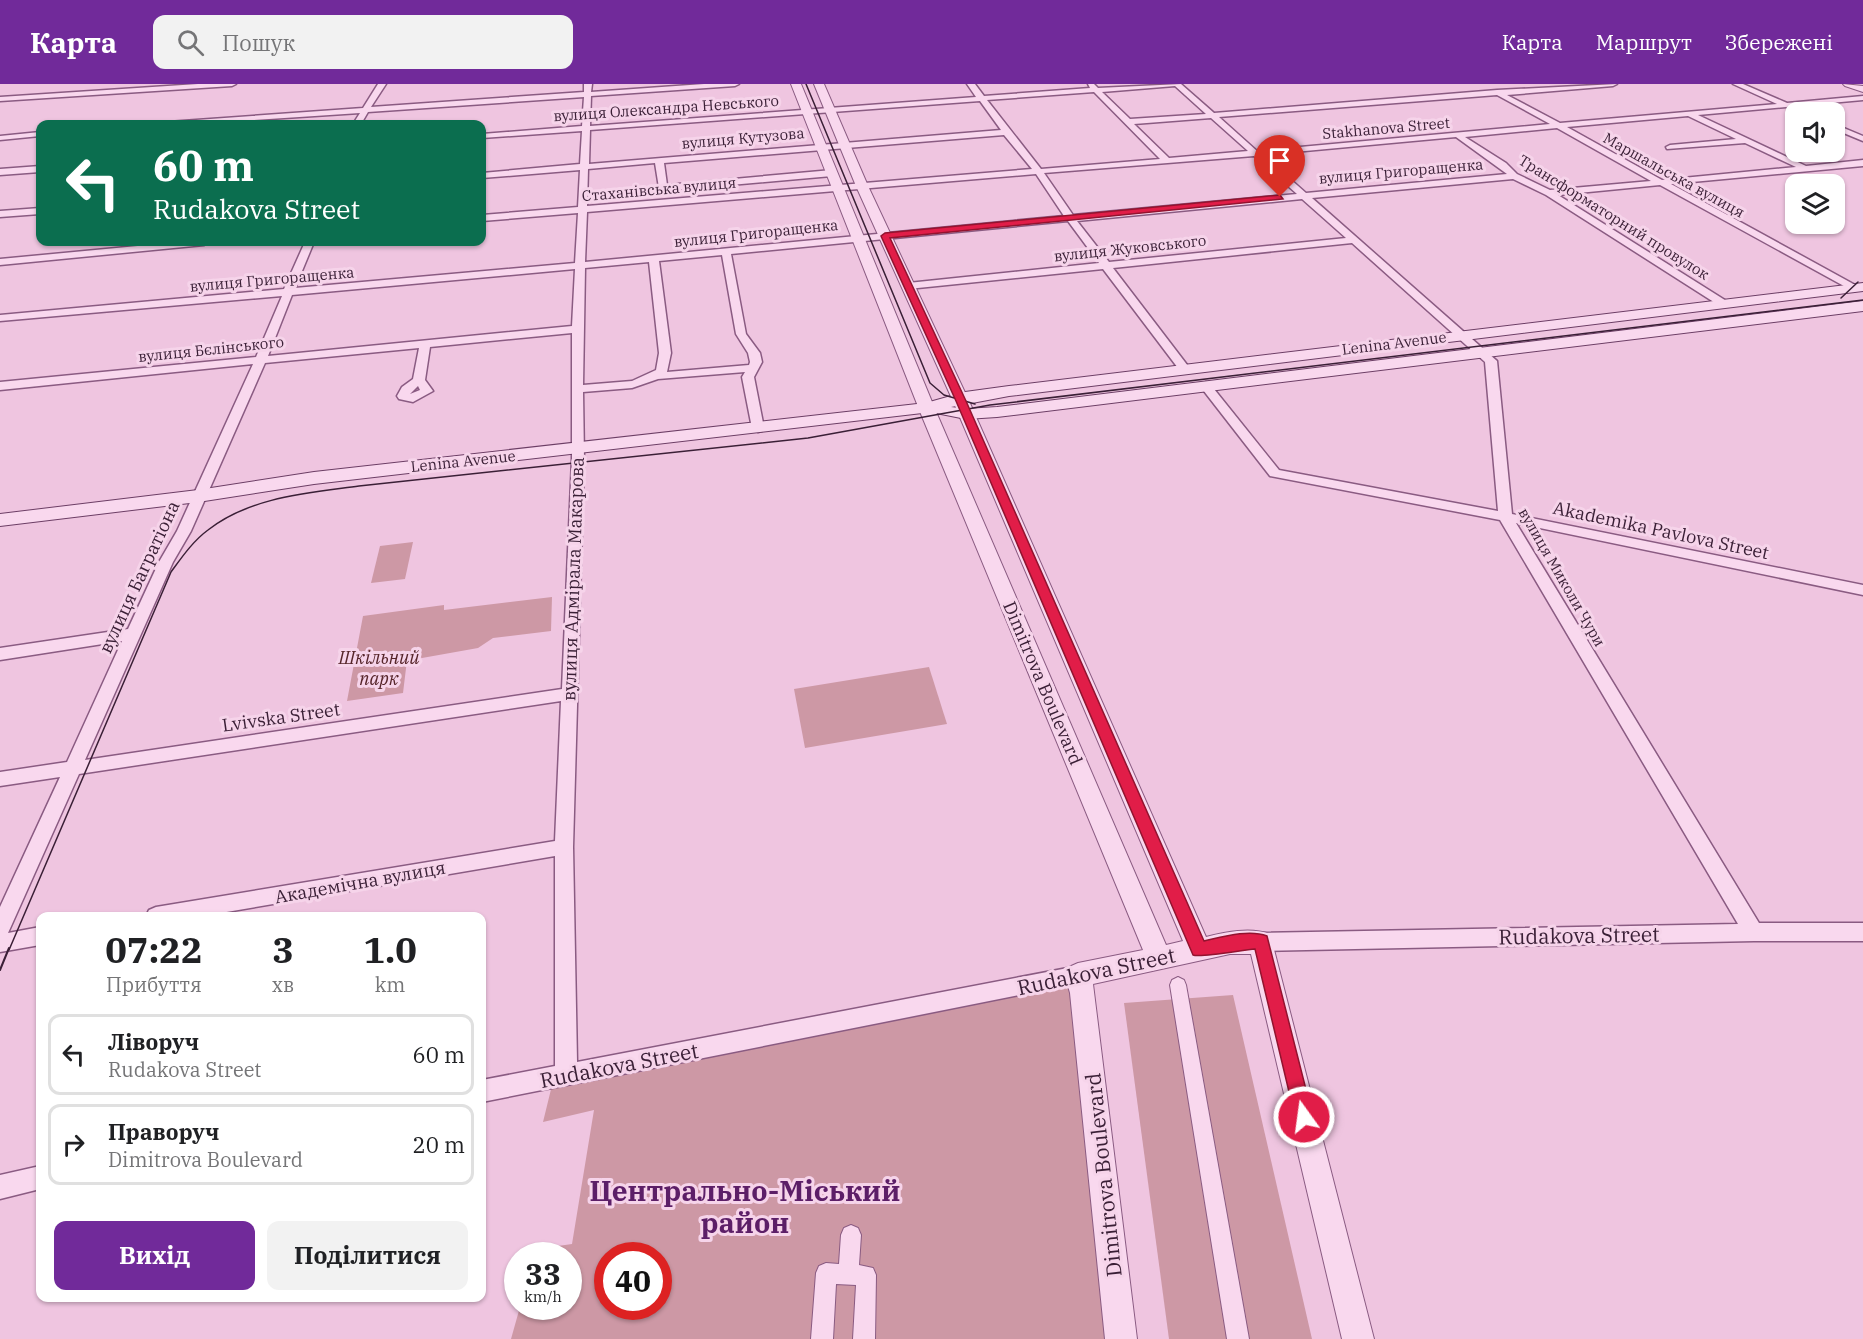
<!DOCTYPE html>
<html lang="uk">
<meta charset="utf-8">
<style>
body{margin:0;font-family:"IBM Plex Serif",serif;background:#f2f2f2;color:#202124;height:100vh;display:flex;flex-direction:column;font-size:22px;white-space:nowrap}
*{box-sizing:border-box;margin:0}
p{font-size:20px;color:#757577}
.icon{flex:none;width:33px;height:33px;fill:none;stroke:currentColor;stroke-width:2;stroke-linecap:round;stroke-linejoin:round}
.map{position:relative;flex:1;overflow:hidden}
.drawer{position:absolute;left:36px;top:828px;width:450px;height:390px;display:flex;flex-direction:column;background:#fff;border-radius:12px;box-shadow:0 2px 4px #0004}
.drawer>*{flex:none}
.banner{position:absolute;left:36px;top:36px;width:450px;height:126px;border-radius:12px;box-shadow:0 2px 4px #0004;background:#0b6e4f;color:#fff;overflow:hidden}
.buttons{position:absolute;left:1785px;top:18px;display:grid;gap:12px}
.buttons a{display:grid;place-items:center;width:60px;height:60px;border-radius:12px;background:#fff;box-shadow:0 2px 4px #0004;font-size:30px}
.speed{position:absolute;left:504px;top:1158px;display:flex;gap:12px;font-size:30px;font-weight:700;text-align:center}
.speed>*{display:grid;place-content:center;width:78px;height:78px;border-radius:50%;background:#fff;box-shadow:0 2px 4px #0004;line-height:1}
.speed small{font-size:15px;font-weight:400}
.speed .limit{border:9px solid #d22;background:#fff;color:#111}
.pin{position:absolute;display:grid;place-items:center;width:51px;height:51px;color:#fff;margin:-62px -26px;border-radius:50% 50% 50% 0;rotate:-45deg;box-shadow:0 0 6px #0007}
.pin .icon{rotate:45deg}
.me{position:absolute;width:66px;margin:-33px;rotate:346deg;stroke-linejoin:round;filter:drop-shadow(0 0 4px #0008)}
.turn{display:flex;align-items:center;gap:21px;height:126px;padding:0 18px;font-size:27px}
.turn .icon{width:78px;height:78px;stroke-width:2.5}
.turn b{display:block;font-size:42px;line-height:51px}
.eta{display:flex;justify-content:space-evenly;align-items:center;height:102px;text-align:center}
.eta b{font-size:36px;font-weight:700;line-height:42px}
.cta{display:flex;gap:12px;margin-top:auto;padding:12px 18px}
.cta a{flex:1;height:69px;border-radius:12px;background:#712a9a;color:#fff;font-size:24px;font-weight:700;line-height:69px;text-align:center}
.cta a+a{background:#f2f2f2;color:#202124}
ul{padding:0;list-style:none}
li{display:flex;align-items:center;gap:18px;height:81px;margin:0 12px 9px;padding:0 6px;border:3px solid #e0e0e0;border-radius:12px}
li div{flex:1}
li b{display:block;font-size:22px}
li em{font-style:normal}
header{display:flex;align-items:center;gap:36px;box-sizing:border-box;height:84px;padding:0 30px;background:#712a9a;color:#fff}
header strong{font-size:28px}
nav{display:flex;gap:33px;margin-inline-start:auto;font-size:21px}
.search{width:420px;height:54px;background:#f2f2f2;display:flex;align-items:center;gap:15px;box-sizing:border-box;padding:0 21px;border-radius:12px;color:#757577;font-size:22px}
.map>svg:first-child{display:block}
</style>
<header>
<strong>Карта</strong>
<div class="search"><svg class="icon" aria-label="search" viewBox="0 0 24 24"><circle cx="10" cy="10" r="6"/><path d="M15 15l6 6"/></svg>Пошук</div>
<nav><a>Карта</a><a>Маршрут</a><a>Збережені</a></nav>
</header>
<div class="map">
<svg width="1863" height="1255" viewBox="0 0 1863 1255">
<rect width="100%" height="100%" fill="#efc5e0"/>
<g fill="#cd98a5" fill-rule="evenodd">
<polygon points="413,458 405,495 371,499 380,462"/>
<polygon points="552,513 551,547 493,554 478,564 422,574 408,568 403,609 347,617 363,532 444,521 444,526"/>
<polygon points="929,583 947,640 805,664 794,605"/>
<path d="M 1071,887 L 1109,1255 L 511,1255 L 520,1223 L 568,1222 L 568,1172 L 535,1171 L 537,1165 L 572,1160 L 594,1026 L 543,1038 L 555,989 ZM 608,1172 L 658,1172 L 658,1222 L 608,1222 Z"/>
<polygon points="1233,911 1312,1255 1169,1255 1124,919"/>
</g>
<g fill="none" stroke-linecap="round" stroke-linejoin="round">
<defs>
<g id="pedestrian">
<polygon points="1178,893 1184,896 1186,901 1249,1255 1227,1255 1170,901 1172,896"/>
<polygon points="851,1141 858,1144 861,1151 859,1181 873,1184 876,1191 875,1255 853,1255 856,1201 836,1200 833,1255 811,1255 816,1189 819,1182 826,1179 839,1180 841,1151 844,1144"/>
</g>
<g id="minor">
<polygon points="198,0 236,0 232,2 0,17 0,13"/>
<path d="M 378,0 L 386,0 L 371,23 L 584,8 L 584,0 L 592,0 L 591,8 L 704,0 L 739,0 L 735,2 L 591,12 L 590,42 L 976,13 L 967,0 L 975,0 L 984,12 L 1090,4 L 1088,0 L 1094,0 L 1098,4 L 1181,0 L 1214,29 L 1497,6 L 1617,0 L 1613,2 L 1507,11 L 1560,39 L 1777,20 L 1733,0 L 1743,0 L 1787,19 L 1863,12 L 1863,16 L 1698,31 L 1806,82 L 1863,76 L 1863,82 L 1671,100 L 1857,202 L 1858,204 L 1853,207 L 1660,101 L 1558,111 L 1728,218 L 1728,222 L 1720,222 L 1546,111 L 1513,95 L 1312,114 L 1497,277 L 1512,430 L 1863,501 L 1863,511 L 1516,439 L 1759,839 L 1863,839 L 1863,857 L 1754,857 L 1261,867 L 1254,864 L 1251,858 L 1254,852 L 1261,849 L 1738,840 L 1500,436 L 1270,392 L 1200,302 L 1206,298 L 1210,300 L 1279,386 L 1498,427 L 1485,278 L 1352,159 L 1113,184 L 1191,286 L 1185,289 L 1181,288 L 1103,185 L 908,205 L 903,202 L 908,199 L 1099,179 L 1068,137 L 731,170 L 746,250 L 760,269 L 762,278 L 754,293 L 764,344 L 762,347 L 758,348 L 752,344 L 742,293 L 745,288 L 658,295 L 632,304 L 583,308 L 584,375 L 573,763 L 577,978 L 1078,882 L 1085,884 L 1088,891 L 1085,898 L 482,1018 L 482,996 L 555,982 L 555,772 L 203,832 L 146,832 L 149,826 L 156,823 L 555,757 L 561,617 L 79,690 L 8,849 L 40,843 L 40,861 L 0,868 L 0,823 L 60,693 L 0,702 L 0,688 L 67,678 L 122,557 L 0,576 L 0,564 L 128,545 L 159,478 L 177,447 L 253,280 L 0,306 L 0,298 L 256,273 L 282,212 L 0,237 L 0,231 L 284,205 L 305,158 L 314,158 L 295,204 L 575,179 L 578,129 L 482,137 L 482,131 L 578,123 L 580,86 L 482,94 L 482,89 L 580,80 L 582,47 L 482,54 L 482,50 L 582,42 L 584,13 L 368,28 L 361,40 L 353,40 L 360,29 L 194,40 L 164,40 L 168,38 L 363,24 ZM 1175,2 L 1206,30 L 1130,35 L 1102,8 ZM 1094,8 L 1160,75 L 1041,85 L 987,16 ZM 1497,11 L 1550,40 L 1257,67 L 1219,33 ZM 980,17 L 1001,46 L 589,80 L 590,46 ZM 1688,32 L 1736,55 L 1670,61 L 1666,63 L 1667,65 L 1745,59 L 1796,83 L 1662,96 L 1567,43 ZM 1211,34 L 1248,67 L 1169,74 L 1134,40 ZM 1557,44 L 1651,97 L 1550,106 L 1517,90 L 1506,79 L 1465,53 ZM 1004,51 L 1032,85 L 587,122 L 588,85 L 655,79 L 659,104 L 663,107 L 832,92 L 836,89 L 832,86 L 667,101 L 664,79 ZM 1456,53 L 1507,90 L 1306,109 L 1263,71 ZM 1254,72 L 1297,110 L 1073,131 L 1044,89 ZM 1036,90 L 1064,132 L 585,178 L 587,128 ZM 1302,115 L 1346,154 L 1109,178 L 1077,137 ZM 722,171 L 736,250 L 748,269 L 750,278 L 749,281 L 667,288 L 671,269 L 659,177 ZM 649,178 L 659,269 L 656,286 L 632,297 L 583,301 L 585,184 ZM 575,185 L 572,242 L 268,272 L 292,211 ZM 572,249 L 572,375 L 562,605 L 85,676 L 173,478 L 191,447 L 265,279 L 419,264 L 413,295 L 402,303 L 397,312 L 399,315 L 413,318 L 433,307 L 425,296 L 430,263 ZM 418,302 L 420,306 L 410,310 Z"/>
<polygon points="1834,40 1863,52 1863,57 1834,45"/>
<polygon points="40,48 40,52 0,56 0,52"/>
<polygon points="40,82 40,88 0,91 0,85"/>
<polygon points="40,124 40,130 0,133 0,127"/>
<polygon points="180,158 209,158 204,161 0,181 0,175"/>
<polygon points="40,1082 40,1105 0,1115 0,1091"/>
</g>
<g id="tertiary">
<path d="M 791,0 L 801,0 L 937,330 L 1166,861 L 1183,857 L 953,317 L 856,102 L 814,0 L 824,0 L 868,102 L 969,317 L 1206,853 C 1226,848 1250,843 1270,850 L 1374,1255 L 1342,1255 L 1251,870 L 1230,870 L 1093,900 L 1137,1255 L 1105,1255 L 1070,909 L 1065,891 L 1069,883 L 1078,879 L 1143,866 L 921,330 Z"/>
<polygon points="1843,0 1863,2 1863,8 1845,2"/>
</g>
<polygon id="secondary" points="1863,199 1863,207 1009,312 951,323 966,325 997,323 1863,217 1863,227 997,333 966,335 931,328 314,400 198,418 0,442 0,430 198,406 314,388 926,319 965,308 1009,302"/>
</defs>
<use href="#pedestrian" stroke="#8a5b82" stroke-width="2"/>
<use href="#minor" stroke="#8a5b82" stroke-width="3"/>
<use href="#tertiary" stroke="#8a5b82" stroke-width="2"/>
<use href="#secondary" stroke="#6c3e65" stroke-width="2"/>
<use href="#pedestrian" fill="#f9d8ee" fill-rule="evenodd"/>
<use href="#minor" fill="#f9d8ee" fill-rule="evenodd"/>
<use href="#tertiary" fill="#f9d8ee" fill-rule="evenodd"/>
<use href="#secondary" fill="#f9d8ee" fill-rule="evenodd"/>
<g stroke="#3a1f36" stroke-width="1.5">
<polyline points="806,0 930,299 944,311 975,320"/>
<polyline points="1841,214 1858,198"/>
<path d="M 9,866 L 171,488 C 182,473 193,457 208,446 C 250,413 308,409 359,402 L 808,354 L 990,321 L 1863,216"/>
</g>
<polyline stroke="#3a1f36" stroke-width="2" points="0,886 9,864"/>
</g>
<path fill="#e11d48" stroke="#92132f" stroke-width="1.5" d="M 1280,111 L 1283,115 L 890,154 L 966,317 L 1204,857 C 1222,853 1249,845 1267,852 L 1313,1033 L 1311,1040 L 1304,1042 L 1298,1040 L 1295,1033 L 1255,865 C 1242,866 1201,874 1193,871 L 956,317 L 881,152 L 885,149 Z"/>
<g text-anchor="middle" dominant-baseline="central" stroke-width="6" stroke-linejoin="round" paint-order="stroke">
<g font-size="15" fill="#3a1f36" stroke="#f6d4ea">
<text transform="translate(666 24) rotate(-4)">вулиця Олександра Невського</text>
<text transform="translate(1386 44) rotate(-5)">Stakhanova Street</text>
<text transform="translate(743 54) rotate(-5)">вулиця Кутузова</text>
<text transform="translate(1401 87) rotate(-5)">вулиця Григоращенка</text>
<text transform="translate(1674 91) rotate(29)">Маршальська вулиця</text>
<text transform="translate(659 105) rotate(-5)">Стаханівська вулиця</text>
<text transform="translate(1614 133) rotate(32)">Трансформаторний провулок</text>
<text transform="translate(756 149) rotate(-6)">вулиця Григоращенка</text>
<text transform="translate(1130 164) rotate(-6)">вулиця Жуковського</text>
<text transform="translate(272 195) rotate(-5)">вулиця Григоращенка</text>
<text transform="translate(1394 259) rotate(-7)">Lenina Avenue</text>
<text transform="translate(211 265) rotate(-6)">вулиця Бєлінського</text>
<text transform="translate(463 377) rotate(-6)">Lenina Avenue</text>
<text transform="translate(1562 493) rotate(60)">вулиця Миколи Чури</text>
</g>
<g font-size="18" fill="#3a1f36" stroke="#f6d4ea">
<text transform="translate(1661 446) rotate(12)">Akademika Pavlova Street</text>
<text transform="translate(139 493) rotate(-65)">вулиця Багратіона</text>
<text transform="translate(573 495) rotate(-88)">вулиця Адмірала Макарова</text>
<text transform="translate(1043 599) rotate(67)">Dimitrova Boulevard</text>
<text transform="translate(281 633) rotate(-8)">Lvivska Street</text>
<text transform="translate(360 798) rotate(-10)">Академічна вулиця</text>
</g>
<g font-size="18" font-style="italic" fill="#56252a" stroke="#f6d4ea">
<text x="379" y="573">Шкільний<tspan x="379" dy="21">парк</tspan></text>
</g>
<g font-size="21" fill="#3a1f36" stroke="#f6d4ea">
<text transform="translate(1579 851) rotate(-1)">Rudakova Street</text>
<text transform="translate(1096 887) rotate(-12)">Rudakova Street</text>
<text transform="translate(619 981) rotate(-11)">Rudakova Street</text>
<text transform="translate(1103 1091) rotate(-96)">Dimitrova Boulevard</text>
</g>
<g font-size="28" font-weight="bold" fill="#5c1e67" stroke="#f6d4ea">
<text x="745" y="1106">Центрально-Міський<tspan x="745" dy="32">район</tspan></text>
</g>
</g>
</svg>
<div class="buttons">
<a><svg class="icon" aria-label="sound" viewBox="0 0 24 24"><path d="M4 9h4l5-4v14l-5-4H4zM17 9q2 3 0 6"/></svg></a>
<a><svg class="icon" aria-label="layers" viewBox="0 0 24 24"><path d="M12 4l9 5-9 5-9-5zM3 14l9 5 9-5"/></svg></a>
</div>
<div class="speed"><div>33<small>km/h</small></div><div class="limit">40</div></div>
<div class="pin" style="left:1280px;top:113px;background:#d93025"><svg class="icon" aria-label="arrive" viewBox="0 0 24 24"><path d="M6 21V4h12l-3 4 3 4H6"/></svg></div>
<svg class="me" style="left:1304px;top:1033px" viewBox="-20 -20 40 40"><circle r="17" fill="#e11d48" stroke="#fff" stroke-width="3"/><path d="M0-11L8 9 0 5-8 9z" fill="#fff"/></svg>
<div class="banner">
<div class="turn"><svg class="icon" aria-label="left" viewBox="0 0 24 24"><path d="M17 20v-9H6M10 6l-5 5 5 5"/></svg><div><b>60 m</b>Rudakova Street</div></div>
</div>
<section class="drawer">
<div class="eta">
<div><b>07:22</b><p>Прибуття</p></div>
<div><b>3</b><p>хв</p></div>
<div><b>1.0</b><p>km</p></div>
</div>
<ul>
<li><svg class="icon" aria-label="left" viewBox="0 0 24 24"><path d="M17 20v-9H6M10 6l-5 5 5 5"/></svg><div><b>Ліворуч</b><p>Rudakova Street</p></div><em>60 m</em></li>
<li><svg class="icon" aria-label="right" viewBox="0 0 24 24"><path d="M7 20v-9h11M14 6l5 5-5 5"/></svg><div><b>Праворуч</b><p>Dimitrova Boulevard</p></div><em>20 m</em></li>
</ul>
<div class="cta"><a>Вихід</a><a>Поділитися</a></div>
</section>
</div>
